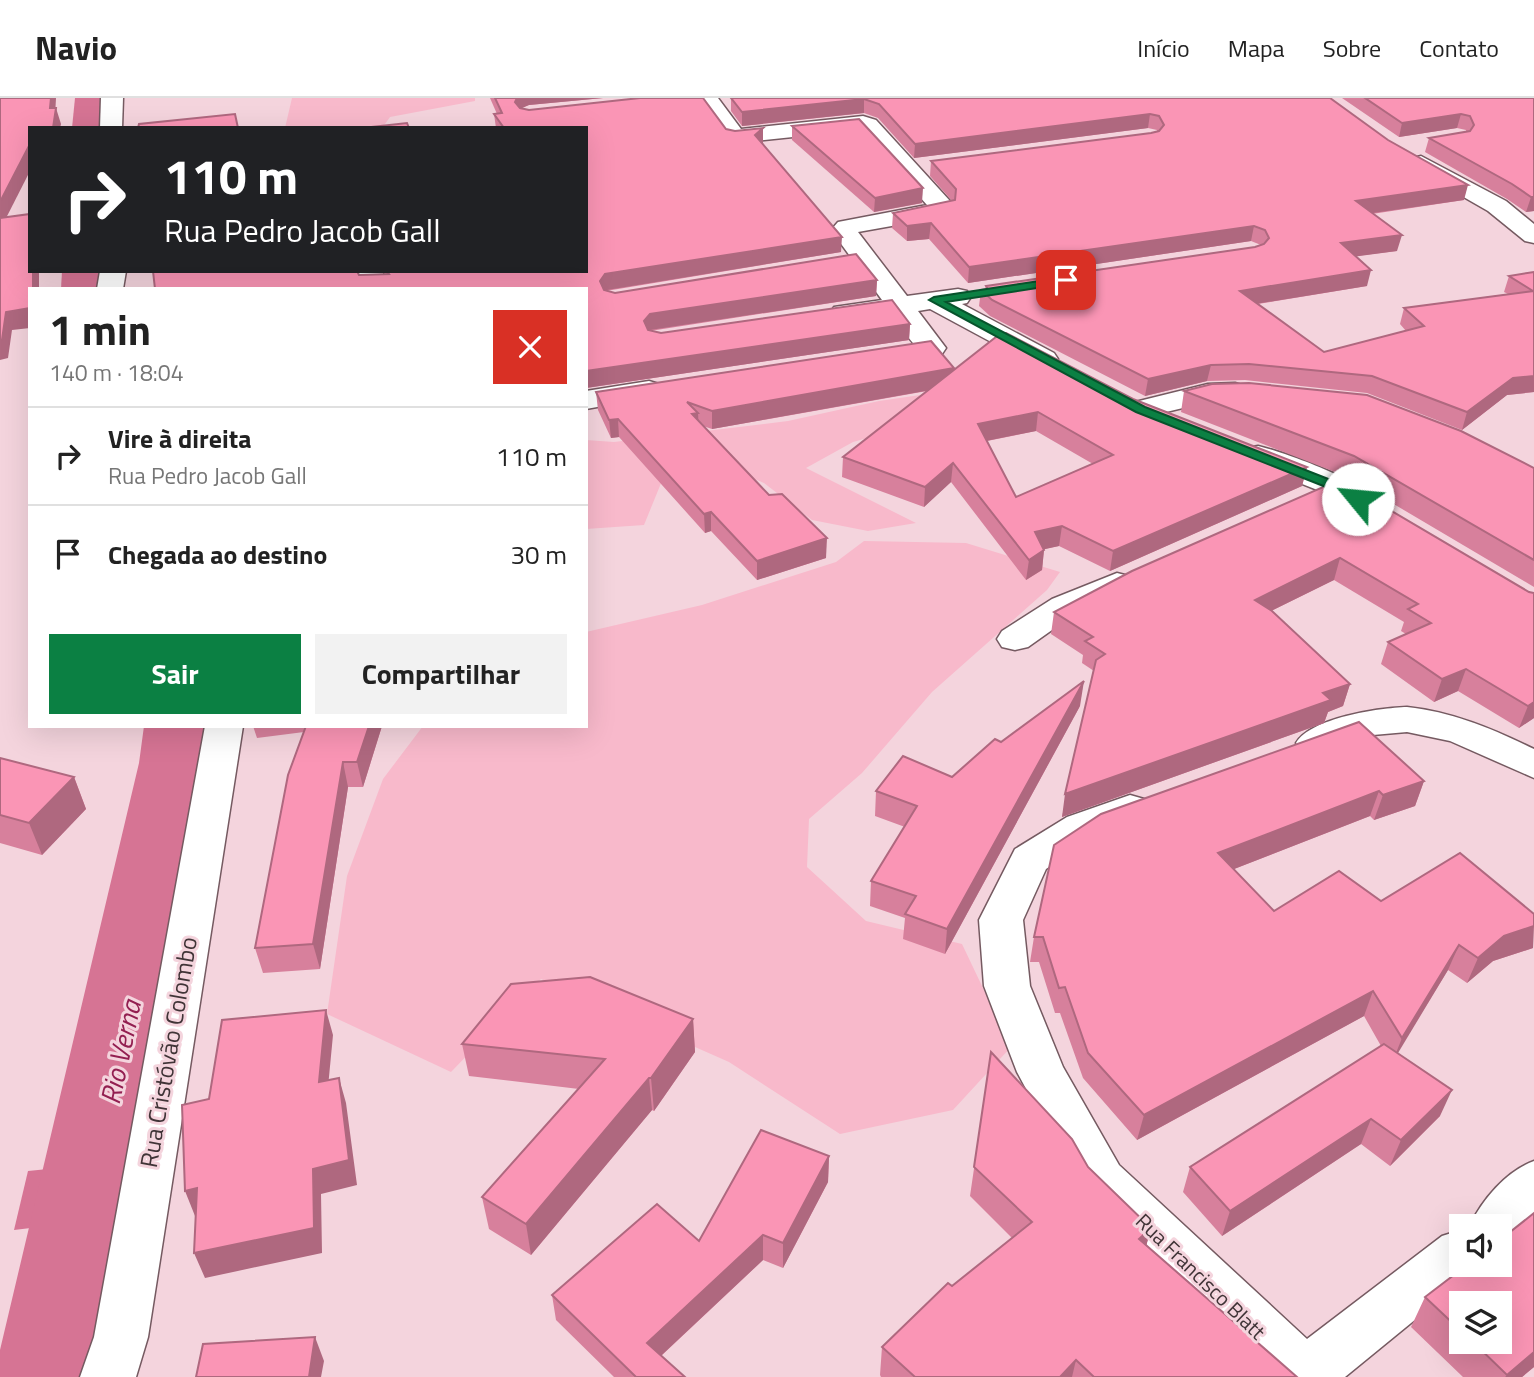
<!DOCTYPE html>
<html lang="pt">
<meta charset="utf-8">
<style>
body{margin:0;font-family:"Titillium Web",sans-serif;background:#f2f2f2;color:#222;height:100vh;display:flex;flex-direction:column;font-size:26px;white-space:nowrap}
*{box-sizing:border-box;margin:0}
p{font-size:23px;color:#767676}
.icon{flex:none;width:38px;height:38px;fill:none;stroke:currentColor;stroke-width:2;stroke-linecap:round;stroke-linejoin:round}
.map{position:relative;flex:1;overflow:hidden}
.panel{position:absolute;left:28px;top:189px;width:560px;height:441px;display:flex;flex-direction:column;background:#fff;border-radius:0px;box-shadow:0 7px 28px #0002}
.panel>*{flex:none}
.banner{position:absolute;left:28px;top:28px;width:560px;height:147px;border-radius:0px;box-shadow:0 7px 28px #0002;background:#202124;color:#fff;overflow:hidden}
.controls{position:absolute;left:1449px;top:1116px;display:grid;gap:14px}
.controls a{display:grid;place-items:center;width:63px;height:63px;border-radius:0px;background:#fff;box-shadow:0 7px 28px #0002;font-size:35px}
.pin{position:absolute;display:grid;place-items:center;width:60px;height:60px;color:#fff;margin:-30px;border-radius:14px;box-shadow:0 4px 10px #0006}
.me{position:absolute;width:77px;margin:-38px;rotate:298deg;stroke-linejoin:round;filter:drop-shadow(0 0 5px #0008)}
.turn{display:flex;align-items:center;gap:24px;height:147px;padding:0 21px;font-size:32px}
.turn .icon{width:91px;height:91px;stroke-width:2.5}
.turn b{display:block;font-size:49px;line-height:60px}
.round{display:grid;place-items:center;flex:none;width:74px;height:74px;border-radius:0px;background:#f2f2f2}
.summary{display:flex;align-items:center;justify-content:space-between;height:119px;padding:0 21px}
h1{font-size:42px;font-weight:700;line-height:52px}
.cta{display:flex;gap:14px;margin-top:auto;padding:14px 21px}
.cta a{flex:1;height:80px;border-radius:0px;background:#0b8043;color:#fff;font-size:28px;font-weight:700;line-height:80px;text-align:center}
.cta a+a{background:#f2f2f2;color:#222}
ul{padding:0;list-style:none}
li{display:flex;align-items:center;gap:21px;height:98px;padding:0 21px;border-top:2px solid #e0e0e0}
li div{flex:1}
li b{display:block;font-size:26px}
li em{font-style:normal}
header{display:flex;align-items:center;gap:42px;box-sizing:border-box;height:98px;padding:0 35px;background:#fff;border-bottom:2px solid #e0e0e0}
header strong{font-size:33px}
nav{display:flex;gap:38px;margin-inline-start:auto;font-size:24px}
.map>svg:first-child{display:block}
</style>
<header>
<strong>Navio</strong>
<nav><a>Início</a><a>Mapa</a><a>Sobre</a><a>Contato</a></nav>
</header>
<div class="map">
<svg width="1534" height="1279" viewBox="0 0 1534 1279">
<rect width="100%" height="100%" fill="#f4d4dd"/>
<g fill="#f8b9cb">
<polygon points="292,0 475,0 475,3 390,19 382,30 285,30"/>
<polygon points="948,293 957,315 853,344 806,370 916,425 868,433 812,422 764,385 729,370 668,368 644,427 586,431 586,342 614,344 788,323 879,303"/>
<polygon points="864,443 966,445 1060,474 1047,492 932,594 862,675 809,721 807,769 866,823 962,846 1011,949 953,1012 840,1036 729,964 541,881 451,974 327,916 347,778 383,681 423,628 586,628 586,534 702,507 836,464"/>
</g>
<polygon fill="#d67494" points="68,1069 56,1127 14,1132 28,1073"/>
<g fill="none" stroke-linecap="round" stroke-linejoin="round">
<g fill="#d67494" fill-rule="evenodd">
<polygon points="75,0 119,0 118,30 72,30"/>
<polygon points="62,173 116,173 117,191 61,191"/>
<polygon points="144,628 224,628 221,665 110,1279 0,1279 0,1252 139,665"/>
</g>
<defs>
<g id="minor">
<path d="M 696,0 L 718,0 L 741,31 L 863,18 L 876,22 L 950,103 L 954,112 L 951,117 L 942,119 L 858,134 L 907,198 L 958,191 L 967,193 L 971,199 L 967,205 L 962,206 L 1054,255 L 1058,261 L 1054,267 L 1044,269 L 1034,267 L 930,211 L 918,213 L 946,250 L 942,256 C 917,262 906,234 893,216 L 844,223 L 834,221 L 830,215 L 834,209 L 882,202 L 831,132 L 838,124 L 927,107 L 860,32 L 735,45 L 727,43 Z"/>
<polygon points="1421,58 1506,103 1534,126 1534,145 1525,143 1488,113 1413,70 1410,65 1413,60"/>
<polygon points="356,173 382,173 389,191 363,191"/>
<polygon points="649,283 659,286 664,292 659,298 586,311 586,293"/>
<polygon points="1235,285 1245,288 1250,294 1245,300 1208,304 1141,320 1131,317 1126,311 1131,305 1208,286"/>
<path d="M 1258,348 C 1288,355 1373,387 1390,411 L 1385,418 L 1374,421 L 1363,418 L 1325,395 L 1247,364 L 1243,357 L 1247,350 Z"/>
<polygon points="1117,475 1129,478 1134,485 1129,492 1076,515 1028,549 1015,552 1002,549 997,541 1002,533 1052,501"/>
<path d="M 1407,609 C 1453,614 1493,631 1534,651 L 1534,680 L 1450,643 L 1407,634 L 1373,637 L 1315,658 L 1301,654 L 1296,645 C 1311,620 1378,610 1407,609 Z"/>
<polygon points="1130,697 1144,701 1150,711 1144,721 1095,739 1046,771 1023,822 1030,888 1063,969 1119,1067 1307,1241 1442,1138 1461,1132 1461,1167 1482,1167 1345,1279 1268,1279 1083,1097 1017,974 984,888 979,822 1015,751 1067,719"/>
<path d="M 1534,1063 L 1534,1121 L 1513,1145 L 1500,1150 L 1500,1129 L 1469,1129 C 1482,1102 1506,1073 1534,1063 Z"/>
</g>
<g id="major">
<polygon points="101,0 123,0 122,30 100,30"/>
<polygon points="100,173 126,173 123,191 97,191"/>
<polygon points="205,628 243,628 148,1239 136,1279 80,1279 94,1239"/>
</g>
</defs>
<use href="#minor" stroke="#755a61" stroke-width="3"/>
<use href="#major" stroke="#755a61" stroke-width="3"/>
<use href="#minor" fill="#fff" fill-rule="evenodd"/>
<use href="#major" fill="#fff" fill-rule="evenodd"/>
</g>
<g fill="#d7809c" fill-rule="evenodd">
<polygon points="490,0 603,0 529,7 520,10 529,12 726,31 763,45 841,154 606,193 615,195 877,182 876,198 650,233 661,235 910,226 909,242 586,290 586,191 359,177 386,177 384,173 586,173 586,30 496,30 494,16 497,16"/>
<polygon points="731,0 1330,0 1464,102 1372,116 1397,153 1356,158 1367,188 1258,206 1324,254 1406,233 1400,226 1404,210 1508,196 1504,194 1509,178 1534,174 1534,294 1507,297 1462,332 1367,295 1245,282 1207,283 1145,298 990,218 979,208 981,192 985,191 986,188 1255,149 1261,147 1251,143 968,185 929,141 907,143 892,130 893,115 952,103 930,78 931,63 1151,35 1157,33 1157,32 1148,30 914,60 878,20 864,15 742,28 731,13"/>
<polygon points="1342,0 1534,0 1534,113 1526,114 1507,101 1425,54 1429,40 1466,34 1466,32 1457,30 1399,39"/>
<polygon points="792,28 922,105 874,114 792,42"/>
<path d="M 954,272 L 1133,301 L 1307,369 L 1302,388 L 1110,473 L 1059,448 L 1044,451 L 1042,472 L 1026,482 L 951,384 L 924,409 L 842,379 L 843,359 L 927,293 L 712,331 L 703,328 L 826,460 L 757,482 L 711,433 L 705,435 L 619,339 L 611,340 L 598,312 L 596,294 ZM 1036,333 L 1093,366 L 1016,399 L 987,343 Z"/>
<polygon points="1184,293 1534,370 1534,489 1348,379 1181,314"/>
<polygon points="1339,382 1529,494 1534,495 1534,620 1519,630 1458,593 1434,604 1381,566 1388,544 1406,536 1401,533 1404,524 1334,482 1271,513 1350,586 1343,608 1328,614 1324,625 1062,719 1094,573 1082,565 1083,557 1051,536 1054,514"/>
<polygon points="1080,608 945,856 903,841 905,820 870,808 871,783 905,729 875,718 876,693 952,679 1001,644"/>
<polygon points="253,628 382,628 363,689 348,689 320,871 263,875 255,850 304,634 257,640"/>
<polygon points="0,660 74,679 86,711 42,757 0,745"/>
<polygon points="1424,683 1415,708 1374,722 1370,718 1234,771 1274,813 1381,803 1533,850 1493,863 1467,885 1448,872 1397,955 1440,1018 1390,1068 1361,1046 1222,1138 1183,1094 1190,1069 1381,948 1364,918 1137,1042 1083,980 1060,915 1055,915 1039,864 1030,864 1034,839 1054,747"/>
<polygon points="693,921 695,954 654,1013 652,1012 531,1157 489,1131 482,1099 579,991 469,978 462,946"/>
<polygon points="991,954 1088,1069 1151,1130 1146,1148 1297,1279 881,1279 880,1277 882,1249 952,1188 1012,1140 970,1098"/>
<polygon points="829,1058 828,1084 783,1170 763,1162 661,1258 685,1279 614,1279 556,1222 552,1197 699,1143"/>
<path d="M 1534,1115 L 1534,1269 L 1522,1279 L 1463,1279 L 1411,1229 L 1425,1199 ZM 1461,1206 L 1500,1244 L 1461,1244 Z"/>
</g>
<g fill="#af687f">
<polygon points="51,0 56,0 55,19 56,10 61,26 60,30 53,30 50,10"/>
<polygon points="517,0 603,0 529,7 520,11 515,4"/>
<polygon points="864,1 864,15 742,28 742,14"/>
<polygon points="1150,16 1148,30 914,60 915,46"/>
<polygon points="1461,16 1457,30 1399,39 1402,25"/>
<polygon points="763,30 763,45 756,52 755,37"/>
<polygon points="30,46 30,73 0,132 0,104"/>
<polygon points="1468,87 1464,102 1352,118 1356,103"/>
<polygon points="923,90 922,105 874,114 875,100"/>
<polygon points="1531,99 1534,99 1534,113 1526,114"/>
<polygon points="931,125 929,141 907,143 907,128"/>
<polygon points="1254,128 1251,143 968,185 969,169"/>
<polygon points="1402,137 1397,153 1337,161 1341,145"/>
<polygon points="842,139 841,154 607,192 601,200 600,183 605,176"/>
<polygon points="1371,172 1367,188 1237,209 1240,193"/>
<rect x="33" y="173" width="6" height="18"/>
<polygon points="877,182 876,198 650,232 645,240 644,223 650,216"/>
<polygon points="30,210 30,230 12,232 8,260 0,262 0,242 6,214"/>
<polygon points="910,226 909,242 586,290 586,273"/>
<polygon points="1211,267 1207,283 1145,298 1148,281"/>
<polygon points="954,270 953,288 712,331 712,313"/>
<polygon points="1534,278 1534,294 1507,297 1462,332 1467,314 1513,280"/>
<polygon points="1038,314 1036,333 976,345 978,326"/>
<polygon points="698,315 699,333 692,316"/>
<polygon points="618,321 619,339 611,340 609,322"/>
<polygon points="953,365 951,384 924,409 925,389"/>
<polygon points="1307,369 1302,388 1110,473 1113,453"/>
<polygon points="711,414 711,433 705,435 704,416"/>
<polygon points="1062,428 1059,448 1032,454 1035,434"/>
<polygon points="827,440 826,460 757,482 757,463"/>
<polygon points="1044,452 1042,472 1026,482 1029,462"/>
<polygon points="1340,460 1334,482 1249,524 1255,502"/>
<polygon points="1466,571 1458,593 1434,604 1442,581"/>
<polygon points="1084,583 1080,608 945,856 947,831"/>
<polygon points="1350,586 1343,608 1328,614 1324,625 1062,719 1065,696 1323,595"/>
<polygon points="1534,604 1534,620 1519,630 1528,608"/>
<polygon points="369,628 382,628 363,689 357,664"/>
<polygon points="343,664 348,689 320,871 313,846"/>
<polygon points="74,679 86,711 42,757 29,725"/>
<polygon points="1424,683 1415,708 1374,722 1383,697"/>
<polygon points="1379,693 1370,718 1211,780 1218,755"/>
<polygon points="1534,828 1533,850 1493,863 1467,885 1478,860 1504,838"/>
<polygon points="1459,847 1448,872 1392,965 1402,940"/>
<polygon points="1373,893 1364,918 1137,1042 1144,1017"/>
<polygon points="326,912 333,937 326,1010 319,984"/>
<polygon points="693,921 695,954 654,1013 651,980"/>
<polygon points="339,980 346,1005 357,1087 321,1096 322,1155 205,1180 194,1155 313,1071"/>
<polygon points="649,980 652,1012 531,1157 526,1126"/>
<polygon points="1452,992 1440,1018 1390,1068 1401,1042"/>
<polygon points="1371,1021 1361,1046 1222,1138 1230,1113"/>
<polygon points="829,1058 828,1084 783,1170 783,1145"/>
<polygon points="197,1090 207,1115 195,1118 185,1093"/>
<polygon points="1151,1130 1143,1160 1139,1141"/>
<polygon points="763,1137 763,1162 649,1269 647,1245"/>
<polygon points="315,1239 324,1263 321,1279 309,1279"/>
<polygon points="1534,1254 1534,1269 1522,1279 1505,1279"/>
<polygon points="1076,1262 1072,1279 1060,1279"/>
</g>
<g fill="#fa95b5" stroke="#af687f" stroke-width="2" fill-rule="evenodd">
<polygon points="0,0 51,0 50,10 56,10 53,30 30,30 30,46 0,104"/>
<polygon points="495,0 517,0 515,4 520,10 529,12 640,0 703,0 726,31 735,33 763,30 755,37 842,139 605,176 600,183 604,192 615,195 856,156 877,182 650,216 644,223 648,232 661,235 892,202 910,226 586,273 586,191 155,191 153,173 357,173 359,177 389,176 387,173 586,173 586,30 504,30 494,16 502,15"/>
<polygon points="731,0 1330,0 1388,42 1468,87 1356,103 1402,137 1341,145 1371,172 1240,193 1324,254 1424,228 1404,210 1533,193 1509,178 1534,174 1534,278 1513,280 1467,314 1372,278 1249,266 1211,267 1148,281 992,202 981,192 988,191 986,188 1255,149 1264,146 1269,140 1265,132 1254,128 969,169 931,125 907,128 893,115 955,102 956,91 931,63 1151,35 1159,33 1164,27 1159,18 1150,16 915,46 879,6 864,1 742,14"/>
<polygon points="1365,0 1534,0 1534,99 1531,99 1512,86 1429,40 1470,33 1474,27 1470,18 1461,16 1402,25"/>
<polygon points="235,16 238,30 138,30 139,26"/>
<polygon points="859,21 923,90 875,100 792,28"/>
<polygon points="407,25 409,30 362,30"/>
<polygon points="30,116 30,173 33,173 33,191 30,191 30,210 6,214 2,242 0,242 0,120"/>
<path d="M 1001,235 L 1006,235 L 1133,301 L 1307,369 L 1113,453 L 1062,428 L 1035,434 L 1044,452 L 1029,462 L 953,365 L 925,389 L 843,359 ZM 1038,314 L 1113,357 L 1016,399 L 978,326 Z"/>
<polygon points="931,243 954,270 712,313 687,304 698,315 692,316 769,397 782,396 827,440 757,463 711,414 704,416 618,321 609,322 596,294"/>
<polygon points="1249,285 1367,297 1461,333 1534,370 1534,462 1354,358 1184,293 1212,286"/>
<polygon points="1339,382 1529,494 1534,495 1534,604 1528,608 1466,571 1442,581 1388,544 1431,525 1408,511 1418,506 1340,460 1255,502 1272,513 1350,586 1323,595 1331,602 1065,696 1096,562 1105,556 1085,543 1093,539 1054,514 1132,473"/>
<polygon points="1084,583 947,831 905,816 916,798 871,783 917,708 876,693 903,658 952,679 995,641 1001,644"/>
<polygon points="1359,624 1424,683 1383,697 1379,693 1218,755 1274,813 1339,773 1381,803 1460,755 1534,816 1534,828 1504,838 1478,860 1459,847 1402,940 1373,893 1144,1017 1088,955 1065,889 1059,890 1043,839 1034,839 1054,747 1101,716"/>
<polygon points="306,628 369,628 357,664 343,664 313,846 255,850 288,677"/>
<polygon points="0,660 74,679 29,725 0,717"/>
<polygon points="590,879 693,921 651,980 649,980 526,1126 482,1099 605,961 462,946 511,886"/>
<polygon points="326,912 319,984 339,980 349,1062 313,1071 314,1130 194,1155 197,1090 185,1093 182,1007 209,1001 222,922"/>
<polygon points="1384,946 1452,992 1401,1042 1371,1021 1230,1113 1190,1069"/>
<polygon points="991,954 1072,1041 1088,1069 1151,1130 1139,1141 1297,1279 1094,1279 1076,1262 1060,1279 915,1279 882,1249 948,1185 952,1188 1032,1124 974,1069"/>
<polygon points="761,1032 829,1058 783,1145 763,1137 647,1245 685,1279 636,1279 552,1197 657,1106 699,1143"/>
<polygon points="1534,1115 1534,1254 1507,1277 1473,1244 1500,1244 1500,1206 1461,1206 1461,1233 1425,1199 1467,1167 1500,1167 1500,1142"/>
<polygon points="315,1239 309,1279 196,1279 203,1246"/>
</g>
<polygon fill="#0b8043" stroke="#07532c" stroke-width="2" points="1066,179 1070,180 1070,185 946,204 1145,309 1341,386 1363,399 1363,404 1353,404 1331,391 1136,314 929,202 934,199"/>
<g text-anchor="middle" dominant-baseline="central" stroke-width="6" stroke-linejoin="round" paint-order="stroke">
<g font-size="21" fill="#403437" stroke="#f4d4dd">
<text transform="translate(1201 1178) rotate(44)">Rua Francisco Blatt</text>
</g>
<g font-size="24" fill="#403437" stroke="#f4d4dd">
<text transform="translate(168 954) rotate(-80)">Rua Cristóvão Colombo</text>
</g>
<g font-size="28" font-style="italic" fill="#931f51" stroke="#f4d4dd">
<text transform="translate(120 954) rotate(-78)">Rio Verna</text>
</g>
</g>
</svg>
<div class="controls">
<a><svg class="icon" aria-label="sound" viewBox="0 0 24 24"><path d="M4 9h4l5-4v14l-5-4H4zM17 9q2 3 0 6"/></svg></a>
<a><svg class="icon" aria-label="layers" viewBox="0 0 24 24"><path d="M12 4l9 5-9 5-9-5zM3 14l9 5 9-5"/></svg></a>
</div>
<div class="pin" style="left:1066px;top:182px;background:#d93025"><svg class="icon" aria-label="arrive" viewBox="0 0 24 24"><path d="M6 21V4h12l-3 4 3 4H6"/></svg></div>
<svg class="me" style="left:1358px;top:401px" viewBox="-20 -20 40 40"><circle r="19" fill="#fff"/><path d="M0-13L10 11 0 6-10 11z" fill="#0b8043"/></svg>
<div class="banner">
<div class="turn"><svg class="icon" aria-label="right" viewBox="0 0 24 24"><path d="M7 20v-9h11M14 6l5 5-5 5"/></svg><div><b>110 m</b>Rua Pedro Jacob Gall</div></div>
</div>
<section class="panel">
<div class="summary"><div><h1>1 min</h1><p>140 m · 18:04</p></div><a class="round" style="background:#d93025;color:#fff"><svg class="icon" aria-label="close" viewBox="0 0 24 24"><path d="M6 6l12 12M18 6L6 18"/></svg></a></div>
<ul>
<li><svg class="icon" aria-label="right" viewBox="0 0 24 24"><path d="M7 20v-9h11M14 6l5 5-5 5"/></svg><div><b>Vire à direita</b><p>Rua Pedro Jacob Gall</p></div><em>110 m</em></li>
<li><svg class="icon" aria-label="arrive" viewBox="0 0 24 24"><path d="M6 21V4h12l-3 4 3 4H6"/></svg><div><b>Chegada ao destino</b></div><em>30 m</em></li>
</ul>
<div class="cta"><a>Sair</a><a>Compartilhar</a></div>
</section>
</div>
